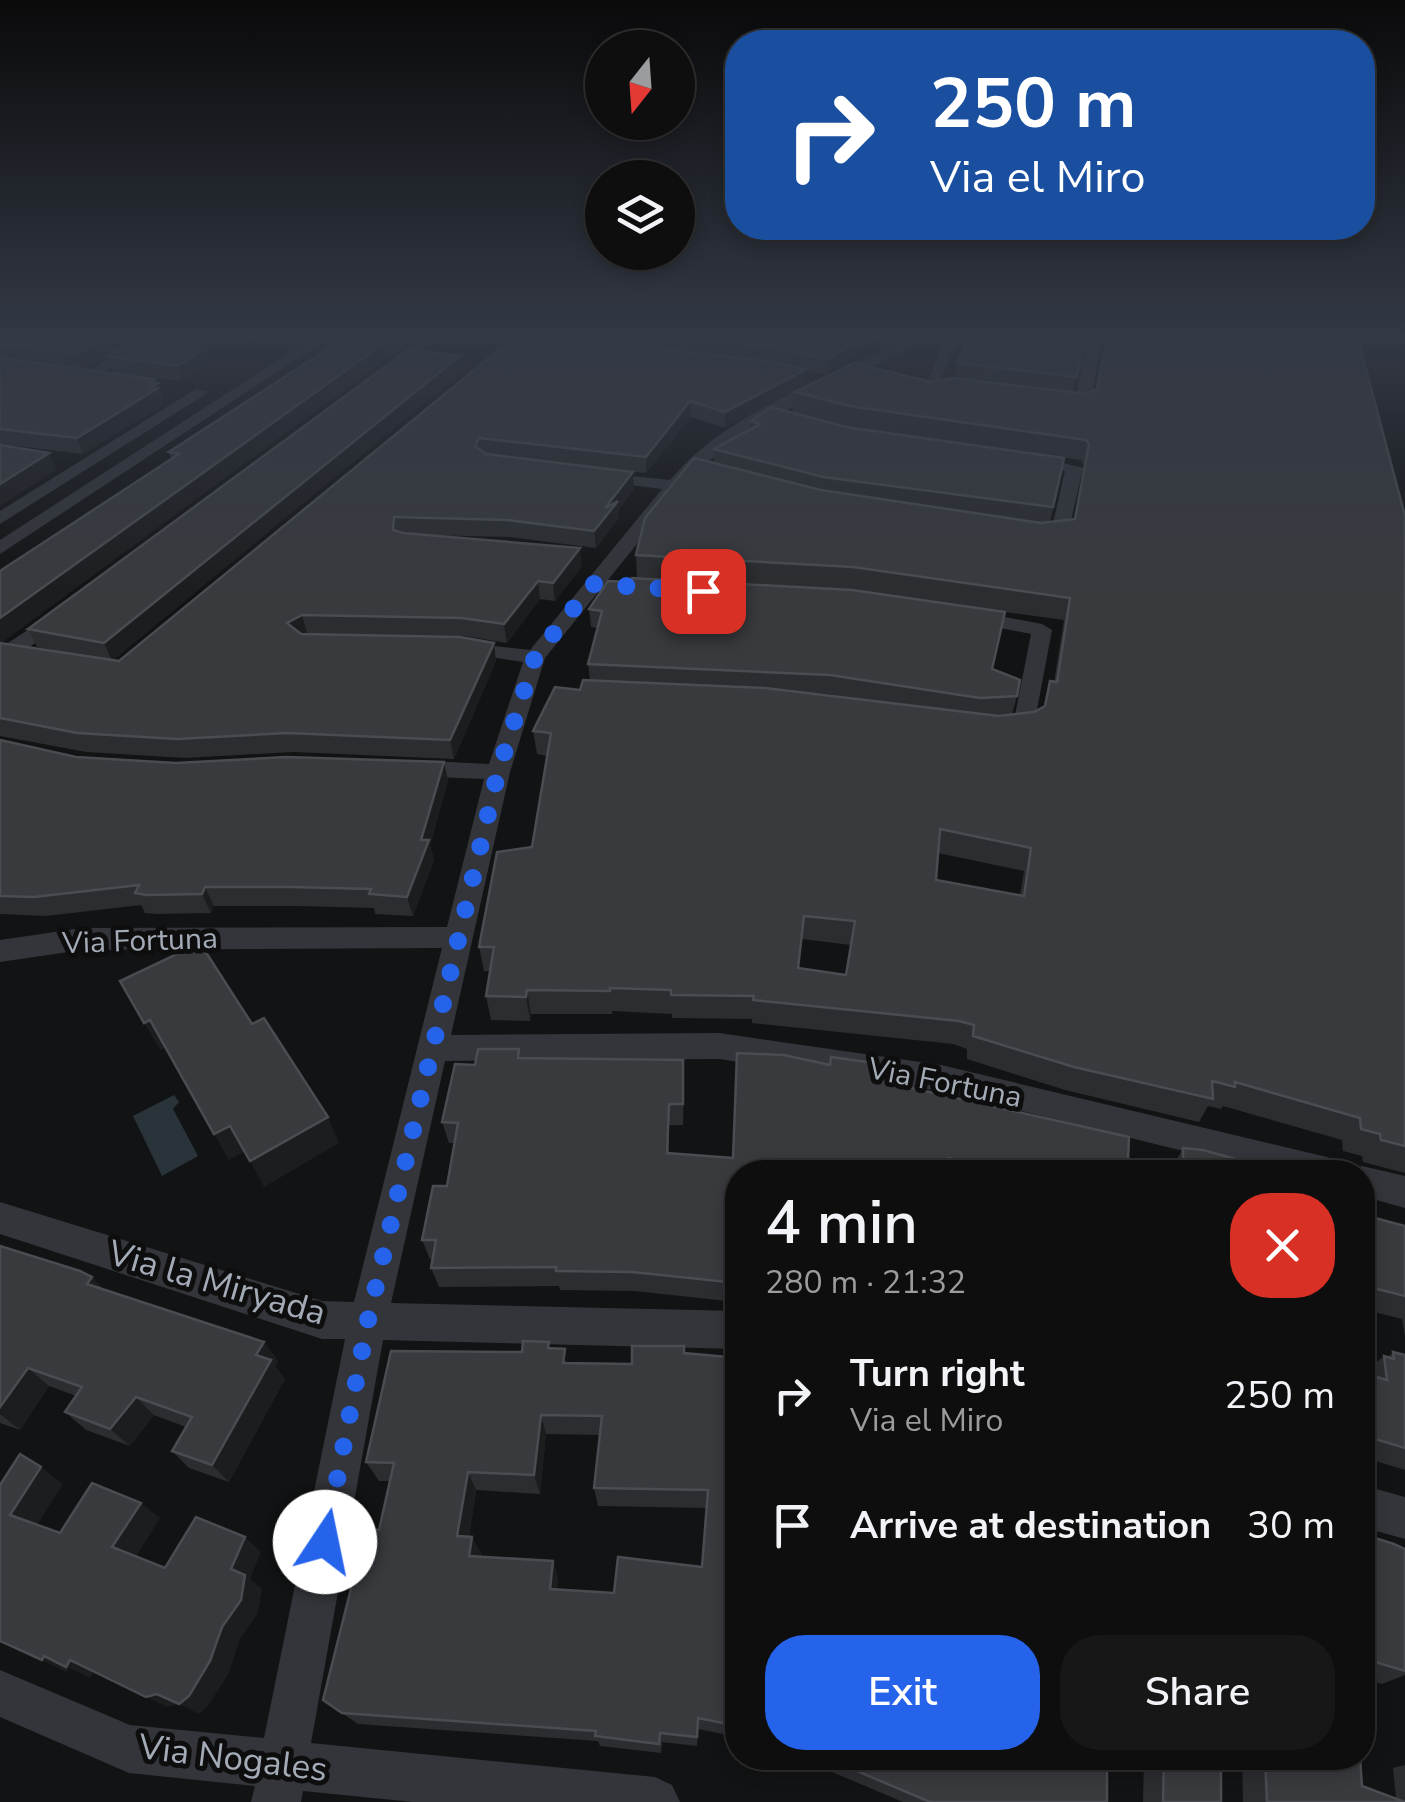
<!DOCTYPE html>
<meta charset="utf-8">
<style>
body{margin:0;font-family:"Nunito Sans",sans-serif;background:#171718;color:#f1f3f6;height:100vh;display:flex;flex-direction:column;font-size:38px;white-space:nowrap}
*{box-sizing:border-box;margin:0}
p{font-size:32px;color:#9b9c9e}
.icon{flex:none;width:55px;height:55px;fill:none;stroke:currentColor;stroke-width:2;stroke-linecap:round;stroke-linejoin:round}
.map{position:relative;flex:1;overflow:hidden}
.sheet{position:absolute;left:725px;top:1160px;width:650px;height:610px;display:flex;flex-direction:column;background:#0e0e0f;border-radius:40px;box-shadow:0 5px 15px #0003,0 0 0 2px #2e2e2f}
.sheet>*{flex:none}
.banner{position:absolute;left:725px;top:30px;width:650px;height:210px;border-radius:40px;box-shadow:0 5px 15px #0003,0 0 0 2px #2e2e2f;background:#1a4fa0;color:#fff;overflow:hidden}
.needle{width:65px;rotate:197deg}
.controls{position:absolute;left:585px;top:30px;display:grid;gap:20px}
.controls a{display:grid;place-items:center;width:110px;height:110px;border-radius:50%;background:#0e0e0f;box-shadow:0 5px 15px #0003,0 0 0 2px #2e2e2f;font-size:50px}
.pin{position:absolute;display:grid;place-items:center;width:85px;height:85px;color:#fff;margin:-42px;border-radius:20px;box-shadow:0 5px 15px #0006}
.me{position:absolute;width:110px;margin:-55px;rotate:11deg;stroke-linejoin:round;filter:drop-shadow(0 0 8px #0008)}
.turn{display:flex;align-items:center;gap:35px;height:210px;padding:0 40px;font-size:45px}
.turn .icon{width:130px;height:130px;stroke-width:2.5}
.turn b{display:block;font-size:70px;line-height:85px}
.round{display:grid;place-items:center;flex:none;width:105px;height:105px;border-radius:40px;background:#171718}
.summary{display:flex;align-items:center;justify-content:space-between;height:170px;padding:0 40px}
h1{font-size:60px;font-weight:600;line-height:75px}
.primary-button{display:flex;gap:20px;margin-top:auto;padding:20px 40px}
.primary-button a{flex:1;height:115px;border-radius:40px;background:#2563eb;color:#fff;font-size:40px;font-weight:600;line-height:115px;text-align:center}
.primary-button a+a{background:#171718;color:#f1f3f6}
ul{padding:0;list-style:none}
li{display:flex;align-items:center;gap:30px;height:130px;padding:0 40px}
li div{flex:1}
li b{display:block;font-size:38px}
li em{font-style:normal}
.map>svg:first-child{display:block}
</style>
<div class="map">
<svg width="1405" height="1802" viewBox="0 0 1405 1802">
<rect width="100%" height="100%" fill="#121314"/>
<polygon fill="#283439" points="174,1095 179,1102 173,1109 198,1156 162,1176 133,1116"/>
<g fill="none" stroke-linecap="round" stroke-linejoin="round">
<g fill="#33353a" fill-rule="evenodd">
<polygon points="144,339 161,339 90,380 78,377"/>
<polygon points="311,339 327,339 0,554 0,540"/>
<polygon points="422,339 438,339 393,374 383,374 383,368"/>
<path d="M 909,339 L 926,339 L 752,428 L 695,472 L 545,658 L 510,772 L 451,1035 L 719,1033 L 941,1065 L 1327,1157 L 1339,1161 L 1344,1172 L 1268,1172 L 941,1091 L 719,1059 L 445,1061 L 391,1303 L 738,1311 L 738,1349 L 383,1340 L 311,1743 L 655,1777 L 672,1785 L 680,1802 L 413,1802 L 303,1791 L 301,1802 L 251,1802 L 255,1786 L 129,1773 L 0,1717 L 0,1670 L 130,1725 L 264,1738 L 345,1339 L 322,1339 L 0,1234 L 0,1202 L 322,1301 L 354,1302 L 442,948 L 82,950 L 0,962 L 0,940 L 82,928 L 447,927 L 484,779 L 409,776 L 397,768 L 409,760 L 489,764 L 523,662 L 450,651 L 450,641 L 530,650 L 662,489 L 599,481 L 593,480 L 593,472 L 670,480 C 728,410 830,378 909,339 Z"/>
<polygon points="945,339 959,339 937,387 924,390"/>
<polygon points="1088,339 1102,339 1090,405 1082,410 1053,405 1053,399 1075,400"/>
<polygon points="196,389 209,392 0,524 0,511"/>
<polygon points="1026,454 1083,468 1067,538 1039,540 1030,534 1052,528 1065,471 1020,463 1020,455"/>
<polygon points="61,608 68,610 68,618 27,649 41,652 41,662 2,657 2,647"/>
<polygon points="968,610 1042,624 1052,630 1033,731 1001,736 989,729 993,724 1014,720 1031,634 961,620 958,616"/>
<polygon points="1362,1166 1405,1176 1405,1208 1362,1196 1362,1172 1349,1172"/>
<polygon points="1362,1485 1405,1497 1405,1539 1362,1527"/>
</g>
</g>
<g fill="#2b2d30" fill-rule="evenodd">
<polygon points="0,339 137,339 82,368 1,359 154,379 163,399 162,399 164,404 83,454 0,444"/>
<polygon points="138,339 242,339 233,344 210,342 203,368 182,381 112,372 107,356"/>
<polygon points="343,339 413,339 1,643 85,656 37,647 28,629 460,356 463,371 113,660 119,661 512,339 875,339 827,375 775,362 805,370 804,386 725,428 691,417 646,473 596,468 634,489 619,509 619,518 596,548 509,537 425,535 582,566 555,601 540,599 507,643 464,636 305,634 496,661 454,759 293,752 185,758 86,752 0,736 0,571 171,459 169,452"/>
<path d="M 1085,339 L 1073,392 L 1086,394 L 1096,389 L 1105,339 L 1358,339 L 1405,516 L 1405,1173 L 1363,1162 L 1362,1156 L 1343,1151 L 1342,1140 L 1223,1106 L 1221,1109 L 1208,1106 L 1199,1122 L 1065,1090 L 967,1059 L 967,1049 L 953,1044 L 752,1023 L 752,1019 L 672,1018 L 672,1014 L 612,1011 L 612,1014 L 531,1014 L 530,1021 L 491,1020 L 486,996 L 490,971 L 484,971 L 479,947 L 532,847 L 547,756 L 537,754 L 533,731 L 590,680 L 588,664 L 597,628 L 591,627 L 589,609 L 998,611 L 850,589 L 637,577 L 636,555 L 714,463 L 714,449 L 750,429 L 751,421 L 846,427 L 1064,458 L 1050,522 L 1074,519 L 1084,465 L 1081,460 L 847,426 L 793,412 L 795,392 L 931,382 L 955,378 L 957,363 ZM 1005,612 L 1064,620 L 1054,682 L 1050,681 L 1044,707 L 1034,712 L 1012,715 L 1017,696 L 992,669 ZM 804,693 L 828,694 L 872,701 ZM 938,853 L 1024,871 L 1020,895 L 936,880 ZM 802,939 L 851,945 L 846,975 L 799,968 Z"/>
<polygon points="0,740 76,757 176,763 444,762 448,781 430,845 434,860 413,916 375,914 374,908 298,906 214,906 211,913 157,914 145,913 141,905 46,916 0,914"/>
<polygon points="521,1058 684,1081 683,1125 669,1125 669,1153 733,1158 872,1079 1128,1160 1171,1170 1183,1148 1282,1172 738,1172 738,1308 727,1306 727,1301 634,1291 560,1290 559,1286 439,1287 431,1268 433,1259 430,1259 422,1240 447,1186 455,1143 449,1143 442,1122 475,1065"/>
<polygon points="1362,1196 1375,1218 1405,1226 1405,1337 1402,1319 1362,1309"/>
<polygon points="0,1246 92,1277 103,1289 264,1342 278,1361 275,1366 285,1379 229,1482 189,1468 172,1451 186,1427 154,1415 130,1446 86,1430 65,1412 76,1396 49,1386 20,1430 0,1423"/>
<path d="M 551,1349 L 568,1363 L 632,1364 L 685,1353 L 738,1358 L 738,1512 L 732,1511 L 729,1547 L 738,1548 L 738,1737 L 698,1729 L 697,1746 L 662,1742 L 661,1753 L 600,1746 L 598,1741 L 358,1724 L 323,1700 L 379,1530 L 390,1481 L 379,1481 L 366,1462 L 522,1352 ZM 546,1434 L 600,1435 L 594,1488 L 598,1506 L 706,1508 L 702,1567 L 614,1593 L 557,1589 L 558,1577 L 553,1561 L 481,1557 L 481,1554 L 472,1537 L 469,1537 L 476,1490 L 540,1494 Z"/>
<polygon points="1393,1352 1405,1355 1405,1470 1362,1457 1362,1373 1364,1373 1384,1356 1388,1357"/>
<polygon points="1362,1534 1405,1549 1405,1675 1382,1684 1362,1678"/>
<polygon points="835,1758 1107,1758 1107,1802 903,1802 832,1772"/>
<polygon points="1144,1758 1221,1758 1221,1802 1143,1802"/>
<polygon points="1242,1758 1360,1758 1362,1786 1396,1798 1393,1768 1405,1765 1405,1802 1243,1802"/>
</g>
<g fill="#1c1d1f">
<polygon points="103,339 137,339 82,368 76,353"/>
<polygon points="202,339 209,339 210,342 203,368 182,381 177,366"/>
<polygon points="390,339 413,339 0,644 0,618"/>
<polygon points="857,339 875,339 827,375 828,360"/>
<polygon points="460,356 463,371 112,661 104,643"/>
<polygon points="805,370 804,386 725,428 725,412"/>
<polygon points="154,379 155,384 158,383 164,404 83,454 77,438"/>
<polygon points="690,401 691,417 646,473 646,457"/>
<polygon points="49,453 56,470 0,506 0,484"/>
<polygon points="633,472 634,489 619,509 619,518 596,548 594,531 605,508"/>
<polygon points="580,548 582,566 555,601 553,583"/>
<polygon points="538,581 540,599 507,643 504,624"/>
<polygon points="302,615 307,633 292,642 287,623"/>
<polygon points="494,643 496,661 454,759 450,740"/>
<polygon points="444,762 448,781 430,844 434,860 413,916 407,897 421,840"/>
<polygon points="205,887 214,906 211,913 202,894"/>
<polygon points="527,990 531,1014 530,1021 526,997"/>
<polygon points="150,1020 166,1047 160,1050 144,1023"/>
<polygon points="328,1117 339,1143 264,1187 250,1161"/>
<polygon points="230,1126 244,1152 229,1160 214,1134"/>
<polygon points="92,1277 110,1297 87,1284"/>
<polygon points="264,1342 278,1361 275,1366 285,1379 229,1482 212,1465 256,1355"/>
<polygon points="28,1368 49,1386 20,1430 0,1414 0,1407"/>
<polygon points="136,1397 154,1415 130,1446 110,1429"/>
<polygon points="541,1415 546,1434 540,1494 534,1475"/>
<polygon points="41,1467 63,1484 33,1531 10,1515"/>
<polygon points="468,1472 476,1490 466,1553 457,1536"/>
<polygon points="141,1503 160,1518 133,1562 112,1547"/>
<polygon points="245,1537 261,1552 250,1579 262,1589 258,1613 240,1639 229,1673 208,1706 199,1714 179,1704"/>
<polygon points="472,1537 481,1554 478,1572 469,1556"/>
<polygon points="553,1561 558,1577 556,1603 550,1589"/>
<polygon points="44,1656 70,1660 94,1672 90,1678 69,1668 66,1672 42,1660"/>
<polygon points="157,1694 178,1704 167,1707 146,1697"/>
</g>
<g fill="#383a3e" stroke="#494c51" stroke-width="2.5" fill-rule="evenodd">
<polygon points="0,339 103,339 76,353 0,344"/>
<polygon points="138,339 202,339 198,353 177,366 107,356"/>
<polygon points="343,339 390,339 0,618 0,571 179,454 169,452"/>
<polygon points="512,339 601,339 603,343 775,362 805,370 725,412 690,401 646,457 479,438 475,446 486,454 633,472 605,508 618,501 594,531 507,520 394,517 393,530 403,533 580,548 553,583 538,581 504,624 461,618 302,615 287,623 301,634 460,637 494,643 450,740 287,733 177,739 77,733 0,718 0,643 119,661"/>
<polygon points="692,339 857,339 828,360 776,347"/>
<polygon points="968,339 1085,339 1077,377 957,363"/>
<path d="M 1107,339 L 1358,339 L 1405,516 L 1405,1146 L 1381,1140 L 1380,1134 L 1361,1129 L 1360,1118 L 1235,1082 L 1235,1087 L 1212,1081 L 1213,1099 L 1074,1067 L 973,1036 L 974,1025 L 959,1021 L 753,1000 L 754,996 L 671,995 L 671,990 L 610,988 L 610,991 L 527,990 L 526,997 L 486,996 L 494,947 L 479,947 L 497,852 L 532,847 L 551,733 L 533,731 L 555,687 L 580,690 L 583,680 L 765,688 L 999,716 L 1034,712 L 1045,706 L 1050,681 L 1057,682 L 1070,598 L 853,567 L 636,555 L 645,518 L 694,458 L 821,490 L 1041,523 L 1075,519 L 1089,444 L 1086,440 L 849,406 L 795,392 L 854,363 L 931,382 L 952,378 L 1086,394 L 1097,389 ZM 940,829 L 1031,848 L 1024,896 L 936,880 ZM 804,916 L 855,921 L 846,975 L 798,968 Z"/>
<polygon points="408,350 460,356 104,643 28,629"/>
<polygon points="0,358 154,379 150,382 158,383 151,387 158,388 77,438 0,429"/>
<polygon points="771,407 846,427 1064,458 1053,507 823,477 714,449 760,424 751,421"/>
<polygon points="0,445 49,453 0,484"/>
<polygon points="632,578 852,590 1005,612 992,669 1020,680 1017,696 980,698 830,675 588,664 602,611 589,609 608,581 631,582"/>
<polygon points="0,740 76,757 176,763 286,757 444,762 421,840 429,840 407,897 369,894 371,889 291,887 205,887 202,894 147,895 135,893 139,885 34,897 0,896"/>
<polygon points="200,943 252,1024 264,1018 328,1117 250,1161 230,1126 214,1134 150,1020 144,1023 120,981"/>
<polygon points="478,1049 519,1049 518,1058 683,1060 683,1104 669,1104 667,1153 733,1158 737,1053 784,1055 830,1065 831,1057 874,1063 872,1079 1129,1137 1128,1160 1183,1172 1183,1148 1203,1150 1282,1172 1004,1172 949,1158 949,1164 942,1163 940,1172 738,1172 738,1289 727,1287 728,1282 632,1272 556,1271 556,1267 431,1268 436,1240 422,1240 433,1186 447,1186 458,1123 442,1122 455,1064 475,1065"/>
<polygon points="1362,1196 1372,1200 1375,1218 1405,1226 1405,1296 1365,1286 1366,1297 1362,1296"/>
<polygon points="0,1246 80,1271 92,1277 87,1284 264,1342 256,1355 271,1360 212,1465 172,1451 192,1417 136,1397 110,1429 65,1412 82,1387 28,1368 0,1407"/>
<path d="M 523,1341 L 549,1342 L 548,1348 L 565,1349 L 563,1363 L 632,1364 L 632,1346 L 684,1346 L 684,1353 L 738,1358 L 738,1494 L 733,1494 L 728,1547 L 738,1548 L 738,1726 L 698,1718 L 697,1737 L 660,1733 L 659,1744 L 595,1736 L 596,1731 L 342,1713 L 323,1700 L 366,1529 L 379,1530 L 394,1463 L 366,1462 L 391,1351 L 522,1352 ZM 541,1415 L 602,1416 L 594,1488 L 708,1490 L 702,1567 L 618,1557 L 614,1593 L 550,1589 L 553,1561 L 469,1556 L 472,1537 L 457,1536 L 468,1472 L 534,1475 Z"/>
<polygon points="1393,1352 1405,1355 1405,1448 1362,1435 1362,1373 1387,1380 1384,1356 1394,1359"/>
<polygon points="20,1454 41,1467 10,1515 60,1533 92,1483 141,1503 112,1547 165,1568 196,1517 245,1537 231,1569 245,1575 241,1600 222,1627 210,1661 189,1696 179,1704 157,1694 146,1697 70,1660 66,1667 44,1656 42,1660 0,1641 0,1485"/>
<polygon points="1362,1534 1394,1544 1405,1549 1405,1671 1362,1658"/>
<polygon points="839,1758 1107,1758 1107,1802 930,1802 838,1763"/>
<polygon points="1164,1758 1221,1758 1221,1802 1163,1802"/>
<polygon points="1265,1758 1360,1758 1362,1786 1405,1802 1267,1802"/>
</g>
<linearGradient id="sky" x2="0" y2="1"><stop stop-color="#0a0a0b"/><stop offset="0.57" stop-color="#333945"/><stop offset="1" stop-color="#333945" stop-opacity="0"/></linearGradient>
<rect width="1405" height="591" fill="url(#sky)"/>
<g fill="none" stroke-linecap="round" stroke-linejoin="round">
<polyline stroke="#2563eb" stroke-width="18" stroke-dasharray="0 32.4" points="325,1542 368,1320 498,772 535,657 593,584 703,591"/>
</g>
<g text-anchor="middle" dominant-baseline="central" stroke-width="10" stroke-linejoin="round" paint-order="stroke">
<g font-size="30" fill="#a3abb6" stroke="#0e0e0f">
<text transform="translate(140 941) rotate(-2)">Via Fortuna</text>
<text transform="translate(945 1083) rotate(11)">Via Fortuna</text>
</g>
<g font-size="35" fill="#a3abb6" stroke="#0e0e0f">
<text transform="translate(217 1283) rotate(16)">Via la Miryada</text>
<text transform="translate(233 1758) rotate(7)">Via Nogales</text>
</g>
</g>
</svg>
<div class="controls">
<a><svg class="needle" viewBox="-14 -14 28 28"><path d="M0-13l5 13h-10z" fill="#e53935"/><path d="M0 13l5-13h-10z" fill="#9b9c9e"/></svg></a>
<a><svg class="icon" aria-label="layers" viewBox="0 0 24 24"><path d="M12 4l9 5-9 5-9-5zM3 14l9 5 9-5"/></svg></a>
</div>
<div class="pin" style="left:703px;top:591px;background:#d93025"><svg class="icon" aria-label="arrive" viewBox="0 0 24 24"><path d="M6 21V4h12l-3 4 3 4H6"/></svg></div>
<svg class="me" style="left:325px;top:1542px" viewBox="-20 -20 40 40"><circle r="19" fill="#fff"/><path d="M0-13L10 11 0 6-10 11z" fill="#2563eb"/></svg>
<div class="banner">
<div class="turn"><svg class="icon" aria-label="right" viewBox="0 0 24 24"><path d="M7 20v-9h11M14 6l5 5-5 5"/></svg><div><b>250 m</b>Via el Miro</div></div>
</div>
<section class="sheet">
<div class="summary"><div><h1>4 min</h1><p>280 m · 21:32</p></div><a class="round" style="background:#d93025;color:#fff"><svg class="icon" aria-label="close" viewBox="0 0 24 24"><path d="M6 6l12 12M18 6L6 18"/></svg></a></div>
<ul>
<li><svg class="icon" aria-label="right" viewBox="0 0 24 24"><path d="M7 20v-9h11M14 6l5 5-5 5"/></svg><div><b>Turn right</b><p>Via el Miro</p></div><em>250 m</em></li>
<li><svg class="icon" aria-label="arrive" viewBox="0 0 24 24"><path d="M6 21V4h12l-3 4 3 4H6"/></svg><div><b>Arrive at destination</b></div><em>30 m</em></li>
</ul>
<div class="primary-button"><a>Exit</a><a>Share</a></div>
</section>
</div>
